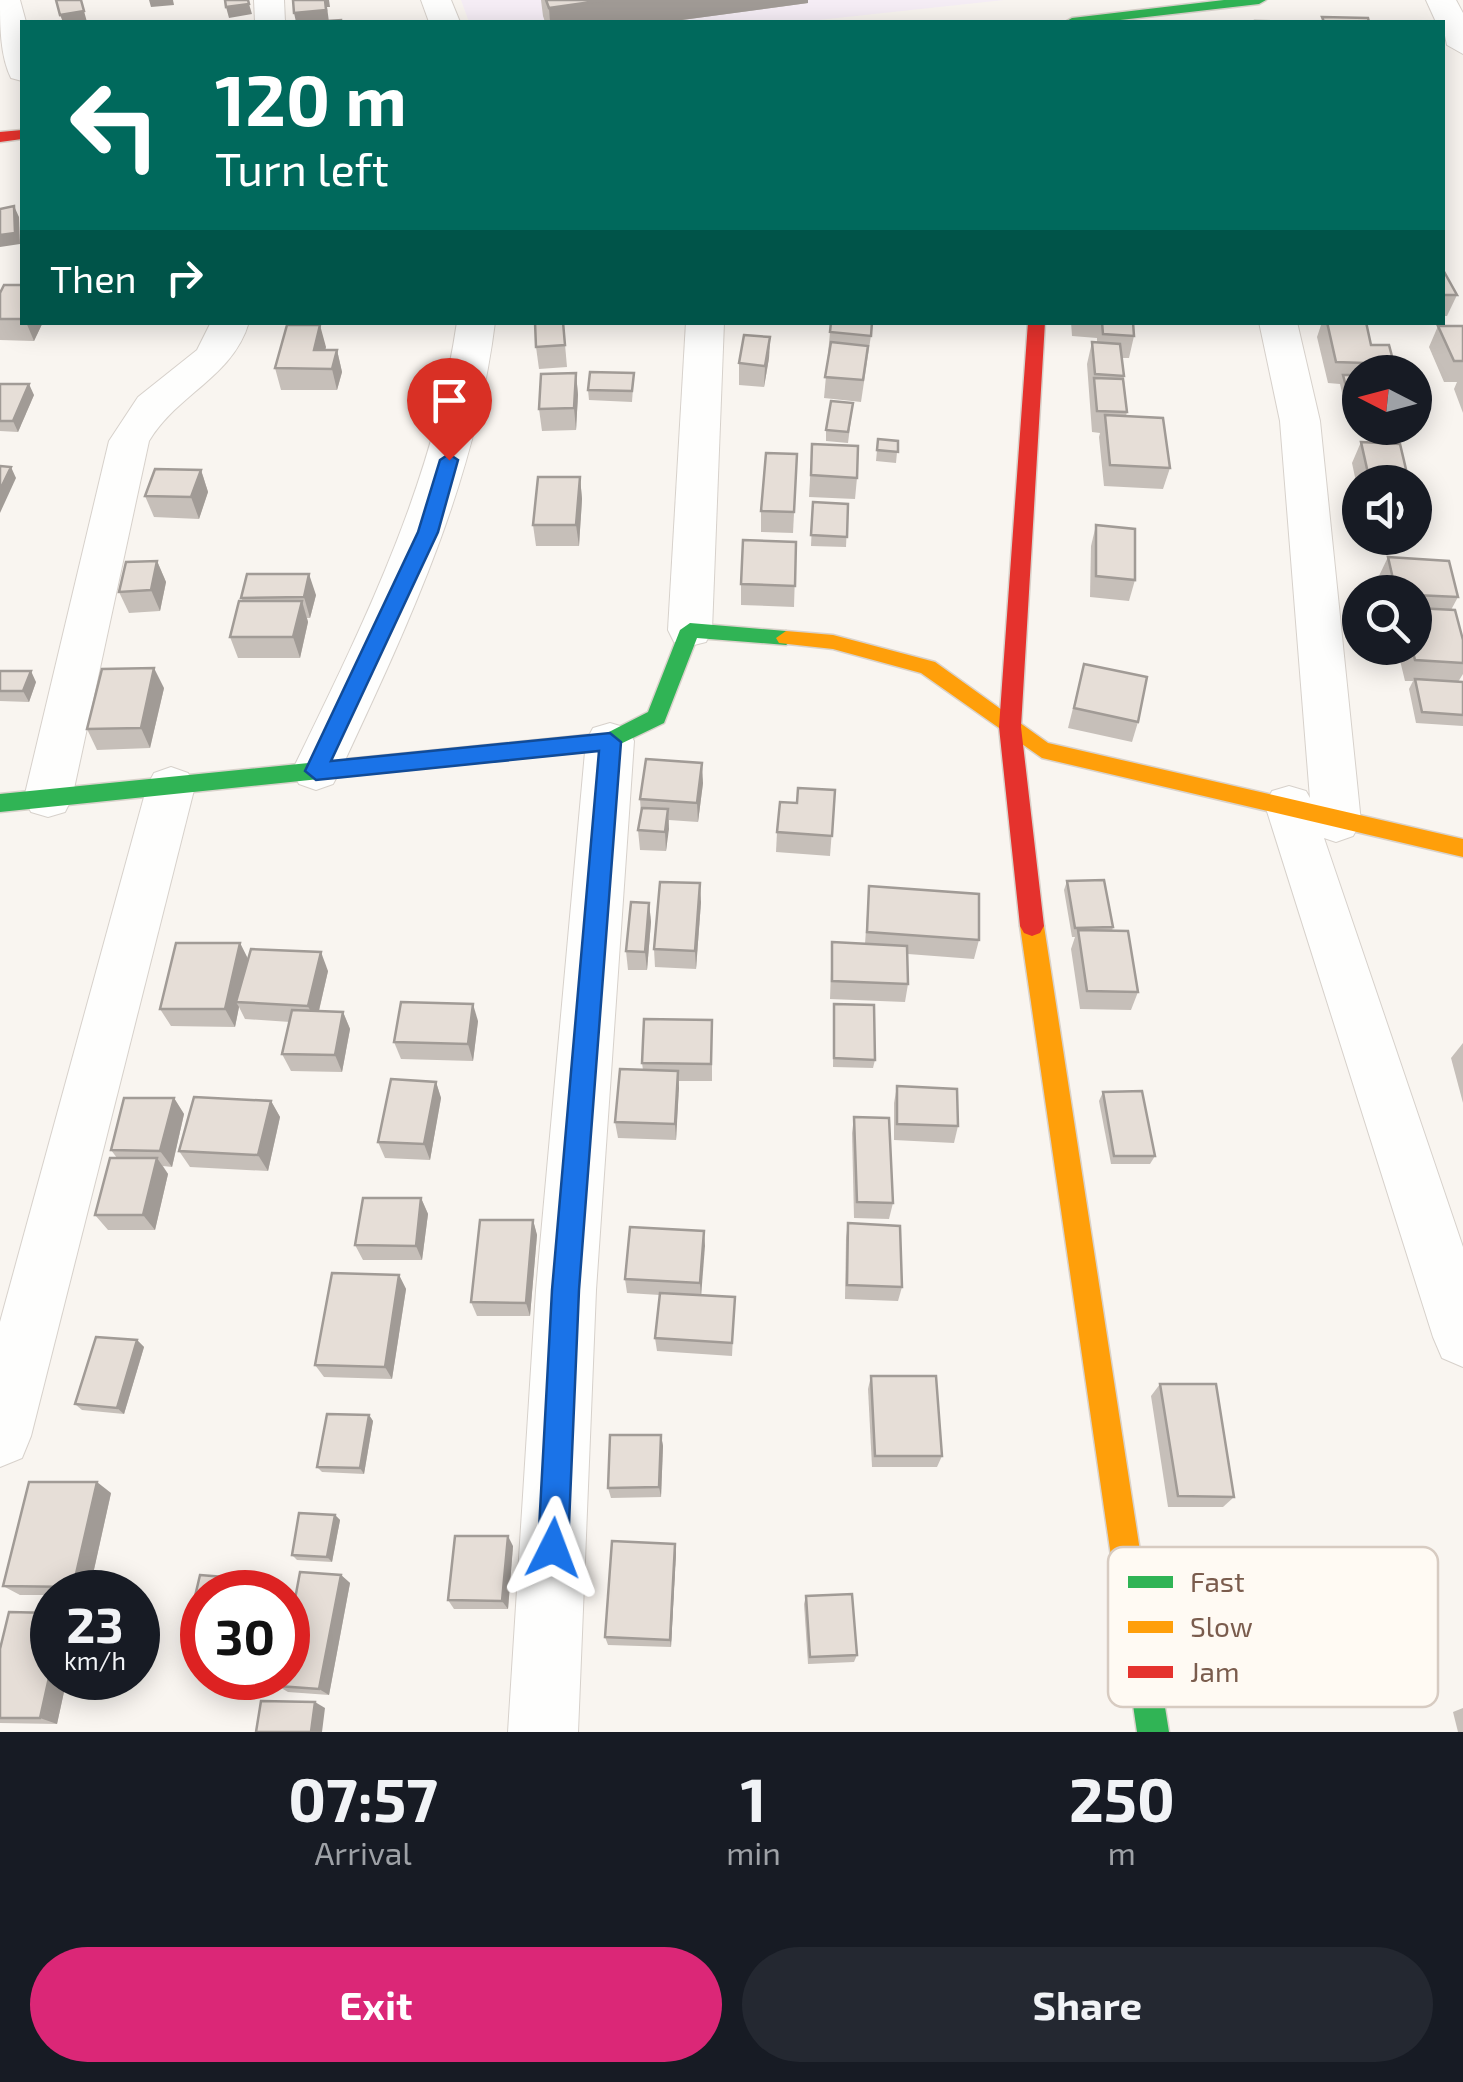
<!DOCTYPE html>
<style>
body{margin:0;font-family:"Exo 2",sans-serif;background:#242831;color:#f1f3f6;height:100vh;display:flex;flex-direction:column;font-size:38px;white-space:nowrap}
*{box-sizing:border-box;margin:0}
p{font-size:32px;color:#9ea1a6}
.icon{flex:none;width:55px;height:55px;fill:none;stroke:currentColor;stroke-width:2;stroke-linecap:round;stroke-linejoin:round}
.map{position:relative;height:1732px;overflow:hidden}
.sheet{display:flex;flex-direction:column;background:#171b24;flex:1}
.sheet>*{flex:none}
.guide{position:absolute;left:20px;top:20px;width:1425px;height:305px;border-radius:0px;box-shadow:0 5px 25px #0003;background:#00695c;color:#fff;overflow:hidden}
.needle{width:65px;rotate:276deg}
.fabs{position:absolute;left:1342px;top:355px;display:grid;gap:20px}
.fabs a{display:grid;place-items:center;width:90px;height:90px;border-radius:50%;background:#171b24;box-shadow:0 5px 25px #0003;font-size:50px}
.speed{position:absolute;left:30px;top:1570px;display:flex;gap:20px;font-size:50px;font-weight:700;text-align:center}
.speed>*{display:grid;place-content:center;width:130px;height:130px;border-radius:50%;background:#171b24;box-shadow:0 5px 25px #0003;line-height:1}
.speed small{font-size:25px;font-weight:400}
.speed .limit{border:15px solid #d22;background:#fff;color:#111}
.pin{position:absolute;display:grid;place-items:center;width:85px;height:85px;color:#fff;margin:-102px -42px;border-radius:50% 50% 50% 0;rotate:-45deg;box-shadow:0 0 10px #0007}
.pin .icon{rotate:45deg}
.me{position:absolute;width:110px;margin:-55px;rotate:3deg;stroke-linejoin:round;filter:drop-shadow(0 0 8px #0008)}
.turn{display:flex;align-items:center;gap:35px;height:210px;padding:0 30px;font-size:45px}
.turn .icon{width:130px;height:130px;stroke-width:2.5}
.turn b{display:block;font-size:70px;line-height:85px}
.then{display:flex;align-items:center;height:95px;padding:0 30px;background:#0003;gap:20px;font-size:38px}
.eta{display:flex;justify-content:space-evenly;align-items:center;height:170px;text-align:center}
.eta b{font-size:60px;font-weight:700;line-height:70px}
.cta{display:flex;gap:20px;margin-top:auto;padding:20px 30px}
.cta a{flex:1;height:115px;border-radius:60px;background:#db2777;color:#fff;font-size:40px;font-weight:700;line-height:115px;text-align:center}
.cta a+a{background:#242831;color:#f1f3f6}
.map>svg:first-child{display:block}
</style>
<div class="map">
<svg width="1463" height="1732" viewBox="0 0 1463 1732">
<rect width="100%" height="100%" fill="#f9f5f0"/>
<polygon fill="#f6eef6" points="461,0 1004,0 800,22 469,22"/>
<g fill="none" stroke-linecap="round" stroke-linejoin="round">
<defs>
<g id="street">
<path d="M 0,0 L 20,0 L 26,22 L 22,81 L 11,78 C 0,56 0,25 0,0 Z"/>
<polygon points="254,0 284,0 285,22 255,22"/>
<polygon points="421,0 451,0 460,22 429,22"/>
<polygon points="1426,0 1456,0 1463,13 1463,54 1447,45 1442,22 1436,22"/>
<path d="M 211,322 L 249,322 C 233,377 177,394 149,441 L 72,798 L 65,812 L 48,817 L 31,812 L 24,798 L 109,441 L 138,397 L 197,350 Z"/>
<path d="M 457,322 L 495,322 C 475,484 408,625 340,771 L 333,784 L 316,790 L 299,784 L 292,771 C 363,625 433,485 457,322 Z"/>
<polygon points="686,322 724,322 712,630 706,642 690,646 674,642 668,630"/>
<polygon points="1259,322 1297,322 1320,421 1361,822 1353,836 1336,842 1324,838 1463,1247 1463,1367 1442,1358 1433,1337 1265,805 1272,791 1289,786 1306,791 1310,798 1280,421"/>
<polygon points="610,723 627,728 634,741 596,1290 578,1732 508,1732 536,1290 586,741 593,728"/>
<polygon points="171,767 188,773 195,786 31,1436 22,1458 0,1467 0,1322 147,786 154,773"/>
</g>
<g id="fast">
<polygon points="1224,0 1266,0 1259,4 1103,22 1065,22 1072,18"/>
<polygon points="690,623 786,631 796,638 786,645 697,638 664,723 610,749 0,812 0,794 607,733 648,712 680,630"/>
<polygon points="1129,1562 1139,1567 1144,1577 1169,1732 1137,1732 1114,1577 1119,1567"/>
</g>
<g id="slow">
<polygon points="786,631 833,635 935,662 1048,743 1463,839 1463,857 1042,758 921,673 833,649 779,643 776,638"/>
<polygon points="1032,916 1040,919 1044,926 1144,1577 1139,1587 1129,1592 1119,1587 1114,1577 1020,926 1024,919"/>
</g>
<g id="jam">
<polygon points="22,130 22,139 0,142 0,132"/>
<polygon points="1028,322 1045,322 1021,727 1044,926 1040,933 1032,936 1024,933 1020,926 999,727"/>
</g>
</defs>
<use href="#street" stroke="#d7d1cb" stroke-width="2"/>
<use href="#fast" stroke="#d9d2cb" stroke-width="3"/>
<use href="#slow" stroke="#d9d2cb" stroke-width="3"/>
<use href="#jam" stroke="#d9d2cb" stroke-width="3"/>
<use href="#street" fill="#fefefd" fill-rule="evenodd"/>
<use href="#fast" fill="#30b455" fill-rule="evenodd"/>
<use href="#slow" fill="#ff9f0a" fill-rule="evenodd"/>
<use href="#jam" fill="#e5322d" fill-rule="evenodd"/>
</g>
<g fill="#c6bfb9">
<polygon points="541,0 808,0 808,3 667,22 545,22 543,16"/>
<polygon points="1442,268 1457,295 1447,316 1442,316"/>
<polygon points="22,285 22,322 43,322 34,341 0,340 0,293"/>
<polygon points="563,322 567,367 539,369 536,347"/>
<polygon points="873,322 861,402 824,398 830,332"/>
<polygon points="1071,322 1133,322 1134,336 1129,358 1122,358 1127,412 1126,416 1170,468 1163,489 1104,486 1099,437 1100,433 1092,432 1087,364 1092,342 1097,343 1097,338 1072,336"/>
<polygon points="1322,322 1366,322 1371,345 1394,364 1391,372 1360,372 1360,423 1349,423 1340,384 1328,383 1317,337"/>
<polygon points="1438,326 1463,326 1463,413 1454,389 1457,382 1444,382 1429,347"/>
<polygon points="770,337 769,358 764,387 739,385 739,363"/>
<polygon points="326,347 325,350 337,350 342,372 337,390 281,390 275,368"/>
<polygon points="576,373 578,395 576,430 542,431 539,409"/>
<polygon points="634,373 632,402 589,400 588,390"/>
<polygon points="0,384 34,395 18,432 0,431"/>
<polygon points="853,403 848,443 826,441 826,430"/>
<polygon points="878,439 898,441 896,463 876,461"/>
<polygon points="1361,442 1409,482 1360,482 1360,501 1352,463"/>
<polygon points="812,444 857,478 855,499 809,497"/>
<polygon points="797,454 793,533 761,532 761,511"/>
<polygon points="201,470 208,492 199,519 154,517 145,496"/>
<polygon points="580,477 582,499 579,546 536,546 533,525"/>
<polygon points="813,502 848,504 846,547 811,546"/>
<polygon points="1096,525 1135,580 1129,601 1090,597 1091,546"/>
<polygon points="796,542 794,607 741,605 741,584"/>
<polygon points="1388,557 1458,597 1451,610 1463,640 1463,674 1458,682 1463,682 1463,726 1416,723 1409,689 1413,681 1405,681 1397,648 1415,648 1415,592 1381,592 1378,578"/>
<polygon points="157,561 166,582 160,611 129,613 119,592"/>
<polygon points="316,595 310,618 307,618 308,622 300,658 238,658 230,637 243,601 241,598"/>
<polygon points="1084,664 1138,722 1132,742 1068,728"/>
<polygon points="0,671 36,682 29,702 0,701"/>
<polygon points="164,688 150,748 97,750 87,729"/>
<polygon points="703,783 698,822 669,820 666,851 640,850 638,830 641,814 640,799"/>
<polygon points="835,790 830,856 776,852 777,832 797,803"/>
<polygon points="1067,881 1113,927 1112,931 1138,992 1131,1010 1080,1009 1071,949 1075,937 1072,937 1064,890"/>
<polygon points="869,886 979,940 974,959 908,954 908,984 905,1002 830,999 832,942 865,944"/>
<polygon points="701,902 696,969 655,967 654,949"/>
<polygon points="649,903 651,922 647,970 628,970 626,951"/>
<polygon points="240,943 248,959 328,971 319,1011 343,1012 350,1029 342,1072 291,1071 282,1054 290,1022 245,1019 239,1007 235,1027 171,1026 160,1009"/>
<polygon points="834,1004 875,1060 873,1068 833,1067"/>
<polygon points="712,1020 712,1081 679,1081 676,1140 618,1138 615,1122 643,1070 642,1063"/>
<polygon points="478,1021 473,1061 401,1059 394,1042"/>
<polygon points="1463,1043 1463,1103 1451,1058"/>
<polygon points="436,1082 441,1098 430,1160 385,1158 378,1142"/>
<polygon points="897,1086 958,1126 954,1143 894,1140 894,1103"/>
<polygon points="1103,1092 1155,1156 1150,1164 1111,1164 1099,1101"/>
<polygon points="174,1098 184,1114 172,1167 163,1166 168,1174 155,1230 108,1230 95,1215 117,1158 111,1150"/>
<polygon points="271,1101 280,1117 268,1171 190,1167 179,1151"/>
<polygon points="854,1117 893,1203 889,1219 854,1218 852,1133"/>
<polygon points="421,1198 428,1214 422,1260 363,1260 355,1245"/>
<polygon points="533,1220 537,1235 530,1316 477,1316 471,1302"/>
<polygon points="848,1223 902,1287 898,1301 845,1299 846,1238"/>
<polygon points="704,1231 701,1295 735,1297 732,1356 657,1351 655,1338 660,1295 627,1293 625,1279"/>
<polygon points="399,1275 406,1289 392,1379 324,1377 315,1365"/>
<polygon points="137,1340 144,1347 124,1414 82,1410 75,1404"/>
<polygon points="871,1376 942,1456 937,1467 872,1467 868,1389"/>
<polygon points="1160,1384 1234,1497 1223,1507 1168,1507 1151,1396"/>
<polygon points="369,1415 373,1421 364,1474 322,1472 317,1467"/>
<polygon points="661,1435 663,1446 661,1497 611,1498 608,1488"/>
<polygon points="111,1493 89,1592 52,1592 52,1595 20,1595 3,1586"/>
<polygon points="335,1515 340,1520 332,1562 297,1560 292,1555"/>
<polygon points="675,1544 676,1553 671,1647 608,1645 605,1637"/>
<polygon points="513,1546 508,1609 454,1609 448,1600"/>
<polygon points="1189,1566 1291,1643 1278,1651 1190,1650 1179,1575"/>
<polygon points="341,1575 350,1583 329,1695 288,1692 278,1686"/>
<polygon points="806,1596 857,1655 854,1662 808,1664 804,1604"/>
<polygon points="0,1649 52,1678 67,1678 57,1724 0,1723"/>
<polygon points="1463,1708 1463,1732 1458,1732 1453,1712"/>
</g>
<g fill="#a19b96">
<polygon points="81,0 87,22 63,22 60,15"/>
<polygon points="149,0 173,0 174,5 151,7"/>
<polygon points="297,0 329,0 330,7 327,7 329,22 296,22 294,13"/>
<polygon points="605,0 808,0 808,3 667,22 550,22 549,8"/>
<polygon points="249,4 252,14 229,18 226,7"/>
<polygon points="14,206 19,217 20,244 0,247 0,235"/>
<polygon points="26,322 43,322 34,341"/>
<polygon points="320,325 326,347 320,368 314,350"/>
<polygon points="770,337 769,358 764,387 765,366"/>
<polygon points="337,350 342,372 337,390 332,369"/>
<polygon points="576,373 578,395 576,430 574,408"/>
<polygon points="29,384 34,395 18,432 13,421"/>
<polygon points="11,467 16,478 0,513 0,490"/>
<polygon points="201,470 208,492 199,519 191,497"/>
<polygon points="580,477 582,499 579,546 576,525"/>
<polygon points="157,561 166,582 160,611 151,590"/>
<polygon points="309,574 316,595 310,618 304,597"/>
<polygon points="302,601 308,622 300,658 293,637"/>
<polygon points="154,668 164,688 150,748 141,728"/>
<polygon points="31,671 36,682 29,702 23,691"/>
<polygon points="702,763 703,783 698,822 697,803"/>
<polygon points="668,809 669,829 666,851 665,832"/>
<polygon points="700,883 701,902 696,969 695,951"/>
<polygon points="649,903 651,922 647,970 645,952"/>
<polygon points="240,943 249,961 236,1002 239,1007 235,1027 225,1009"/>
<polygon points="321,952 328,971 316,1023 308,1006"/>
<polygon points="473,1004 478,1021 473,1061 468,1044"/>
<polygon points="343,1012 350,1029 342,1072 335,1055"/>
<polygon points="678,1071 679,1088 676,1140 675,1124"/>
<polygon points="436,1082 441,1098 430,1160 424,1144"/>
<polygon points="174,1098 184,1114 172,1167 160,1151"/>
<polygon points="271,1101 280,1117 268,1171 258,1155"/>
<polygon points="157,1158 168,1174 155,1230 143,1215"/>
<polygon points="421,1198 428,1214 422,1260 416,1246"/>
<polygon points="533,1220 537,1235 530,1316 526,1303"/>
<polygon points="704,1231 705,1246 701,1297 700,1283"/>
<polygon points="399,1275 406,1289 392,1379 385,1367"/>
<polygon points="137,1340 144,1347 124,1414 117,1408"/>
<polygon points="369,1415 373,1421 364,1474 360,1468"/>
<polygon points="661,1435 663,1446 661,1497 659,1487"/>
<polygon points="97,1482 111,1493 89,1592 83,1592 73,1587"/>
<polygon points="335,1515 340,1520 332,1562 327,1557"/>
<polygon points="508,1536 513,1546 508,1609 502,1601"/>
<polygon points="675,1544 676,1553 671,1647 670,1640"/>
<polygon points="341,1575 350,1583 329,1695 319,1689"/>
<polygon points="248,1579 254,1583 252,1592 245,1592"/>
<polygon points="52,1664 52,1678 67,1678 57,1724 40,1718"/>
<polygon points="315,1702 325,1708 322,1732 311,1732"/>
</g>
<g fill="#e6ded7" stroke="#a19b96" stroke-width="2.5">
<polygon points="56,0 81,0 84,11 60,15"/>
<polygon points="225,0 248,0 249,4 226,7"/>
<polygon points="293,0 325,0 326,10 294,13"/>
<polygon points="546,0 605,0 549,8"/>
<polygon points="1322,17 1368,18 1369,22 1324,22"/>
<polygon points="341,20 341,22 311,22"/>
<polygon points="1255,21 1305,22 1255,22"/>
<polygon points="14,206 15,233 0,235 0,209"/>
<polygon points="1442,268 1457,295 1442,295"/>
<polygon points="4,285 22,285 22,319 0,319 0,293"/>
<polygon points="535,322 563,322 565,345 536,347"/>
<polygon points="831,322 872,322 871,336 830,332"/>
<polygon points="1102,322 1133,322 1134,336 1103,334"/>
<polygon points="1327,322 1366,322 1371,345 1389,345 1394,364 1336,362"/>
<polygon points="287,325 320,325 314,350 337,350 332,369 275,368"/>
<polygon points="1438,326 1463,326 1463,361 1454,361"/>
<polygon points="744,335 770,337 765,366 739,363"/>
<polygon points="831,342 868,346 863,380 825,377"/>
<polygon points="1092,342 1120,344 1124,376 1095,374"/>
<polygon points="590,372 634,373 632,391 588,390"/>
<polygon points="576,373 574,408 539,409 541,374"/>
<polygon points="1343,375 1360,375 1360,412 1353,412"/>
<polygon points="1094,378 1123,379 1127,412 1097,411"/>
<polygon points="0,384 29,384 13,421 0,421"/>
<polygon points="831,401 853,403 848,432 826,430"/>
<polygon points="1105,415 1163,418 1170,468 1110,465"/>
<polygon points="878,439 898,441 898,452 877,450"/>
<polygon points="1361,442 1400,444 1409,482 1370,482"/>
<polygon points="812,444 858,446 857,478 811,475"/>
<polygon points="766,453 797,454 794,512 761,511"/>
<polygon points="0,466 11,467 0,490"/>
<polygon points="155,469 201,470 191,497 145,496"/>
<polygon points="538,477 580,477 576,525 533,525"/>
<polygon points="813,502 848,504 847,537 811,535"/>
<polygon points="1096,525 1135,529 1135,580 1096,576"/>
<polygon points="743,540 796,542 795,586 741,584"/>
<polygon points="1388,557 1449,561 1458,597 1415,595 1415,592 1396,592"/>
<polygon points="157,561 151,590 119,592 126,562"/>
<polygon points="247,574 309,574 304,597 241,598"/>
<polygon points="239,601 302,601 293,637 230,637"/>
<polygon points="1415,608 1455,610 1463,640 1463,663 1415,660 1412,648 1415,648"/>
<polygon points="1084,664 1147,677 1138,722 1074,708"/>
<polygon points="154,668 141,728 87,729 102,669"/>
<polygon points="0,671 31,671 23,691 0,691"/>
<polygon points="1415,679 1463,682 1463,715 1422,712"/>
<polygon points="646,759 702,763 697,803 640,799"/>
<polygon points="798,788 835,790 832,836 777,832 780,802 797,803"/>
<polygon points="642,808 668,809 665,832 638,830"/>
<polygon points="1104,880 1113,927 1075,928 1067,881"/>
<polygon points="660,882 700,883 695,951 654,949"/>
<polygon points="869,886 979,894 979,940 867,932"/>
<polygon points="631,902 649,903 645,952 626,951"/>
<polygon points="1078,930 1128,931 1138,992 1087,991"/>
<polygon points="832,942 907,946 908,984 832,981"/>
<polygon points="176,943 240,943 225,1009 160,1009"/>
<polygon points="251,949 321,952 308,1006 236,1002"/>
<polygon points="401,1002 473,1004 468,1044 394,1042"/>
<polygon points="834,1004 874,1005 875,1060 834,1058"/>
<polygon points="292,1010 343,1012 335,1055 282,1054"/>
<polygon points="644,1019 712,1020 711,1064 642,1063"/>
<polygon points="620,1069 678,1071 675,1124 615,1122"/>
<polygon points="391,1079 436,1082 424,1144 378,1142"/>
<polygon points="897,1086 957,1089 958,1126 897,1124"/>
<polygon points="1142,1091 1155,1156 1114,1156 1103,1092"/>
<polygon points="194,1097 271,1101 258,1155 179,1151"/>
<polygon points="124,1098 174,1098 160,1151 111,1150"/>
<polygon points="854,1117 889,1118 893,1203 857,1202"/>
<polygon points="110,1158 157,1158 143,1215 95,1215"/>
<polygon points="363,1198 421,1198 416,1246 355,1245"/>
<polygon points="480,1220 533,1220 526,1303 471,1302"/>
<polygon points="848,1223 900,1226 902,1287 847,1285"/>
<polygon points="630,1227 704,1231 700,1283 625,1279"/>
<polygon points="332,1273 399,1275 385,1367 315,1365"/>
<polygon points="660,1293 735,1297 732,1343 655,1338"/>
<polygon points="96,1337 137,1340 117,1408 75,1404"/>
<polygon points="871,1376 936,1376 942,1456 875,1456"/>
<polygon points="1160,1384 1216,1384 1234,1497 1178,1496"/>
<polygon points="327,1414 369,1415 360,1468 317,1467"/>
<polygon points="610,1435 661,1435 659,1487 608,1488"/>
<polygon points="29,1482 97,1482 73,1587 3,1586"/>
<polygon points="299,1513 335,1515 327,1557 292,1555"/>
<polygon points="455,1536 508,1536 502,1601 448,1600"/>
<polygon points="612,1541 675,1544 670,1640 605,1637"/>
<polygon points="300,1572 341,1575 319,1689 278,1686 279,1678 288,1678 288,1637"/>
<polygon points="200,1575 248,1579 245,1592 202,1592 202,1606 193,1605"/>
<polygon points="852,1594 857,1655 810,1657 806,1596"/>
<polygon points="9,1612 52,1613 52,1664 40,1718 0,1718 0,1649"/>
<polygon points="261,1701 315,1702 311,1732 256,1732"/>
</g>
<polygon fill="#1a73e8" stroke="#114b97" stroke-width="2.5" points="449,454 458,460 438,532 331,761 610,733 621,742 579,1290 568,1548 563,1559 553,1563 542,1559 538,1548 552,1290 599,751 316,780 305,771 418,532 440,460"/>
<rect x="1108" y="1547" width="330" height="160" rx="15" fill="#fffaf3" stroke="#d7cbc1" stroke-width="2.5"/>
<rect x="1128" y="1576" width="45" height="12" fill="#30b455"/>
<rect x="1128" y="1621" width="45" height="12" fill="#ff9f0a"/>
<rect x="1128" y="1666" width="45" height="12" fill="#e5322d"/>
<g font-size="28" fill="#7a5c4d">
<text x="1190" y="1592">Fast</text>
<text x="1190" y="1637">Slow</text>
<text x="1190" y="1682">Jam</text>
</g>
</svg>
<div class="fabs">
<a><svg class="needle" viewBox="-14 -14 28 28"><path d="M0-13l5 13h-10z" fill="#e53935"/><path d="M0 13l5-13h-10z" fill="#9ea1a6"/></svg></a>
<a><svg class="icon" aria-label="sound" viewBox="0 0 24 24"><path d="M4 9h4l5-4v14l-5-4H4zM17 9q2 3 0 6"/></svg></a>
<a><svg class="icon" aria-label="search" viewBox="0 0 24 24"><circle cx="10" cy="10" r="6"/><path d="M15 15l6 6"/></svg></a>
</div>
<div class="speed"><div>23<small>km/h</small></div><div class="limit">30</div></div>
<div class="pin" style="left:449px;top:460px;background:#d93025"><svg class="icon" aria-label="arrive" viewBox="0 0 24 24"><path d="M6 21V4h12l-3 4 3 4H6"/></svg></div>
<svg class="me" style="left:553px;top:1548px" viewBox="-20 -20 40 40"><path d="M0-17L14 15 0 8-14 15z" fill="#1a73e8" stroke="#fff" stroke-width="4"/></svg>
<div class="guide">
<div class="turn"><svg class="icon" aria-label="left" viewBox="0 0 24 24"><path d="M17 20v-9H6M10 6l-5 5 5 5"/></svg><div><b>120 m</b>Turn left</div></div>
<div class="then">Then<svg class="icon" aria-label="right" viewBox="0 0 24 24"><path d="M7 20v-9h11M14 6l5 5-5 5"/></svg></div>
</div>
</div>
<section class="sheet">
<div class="eta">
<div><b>07:57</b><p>Arrival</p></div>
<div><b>1</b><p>min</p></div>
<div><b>250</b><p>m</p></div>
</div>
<div class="cta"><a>Exit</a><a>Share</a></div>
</section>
